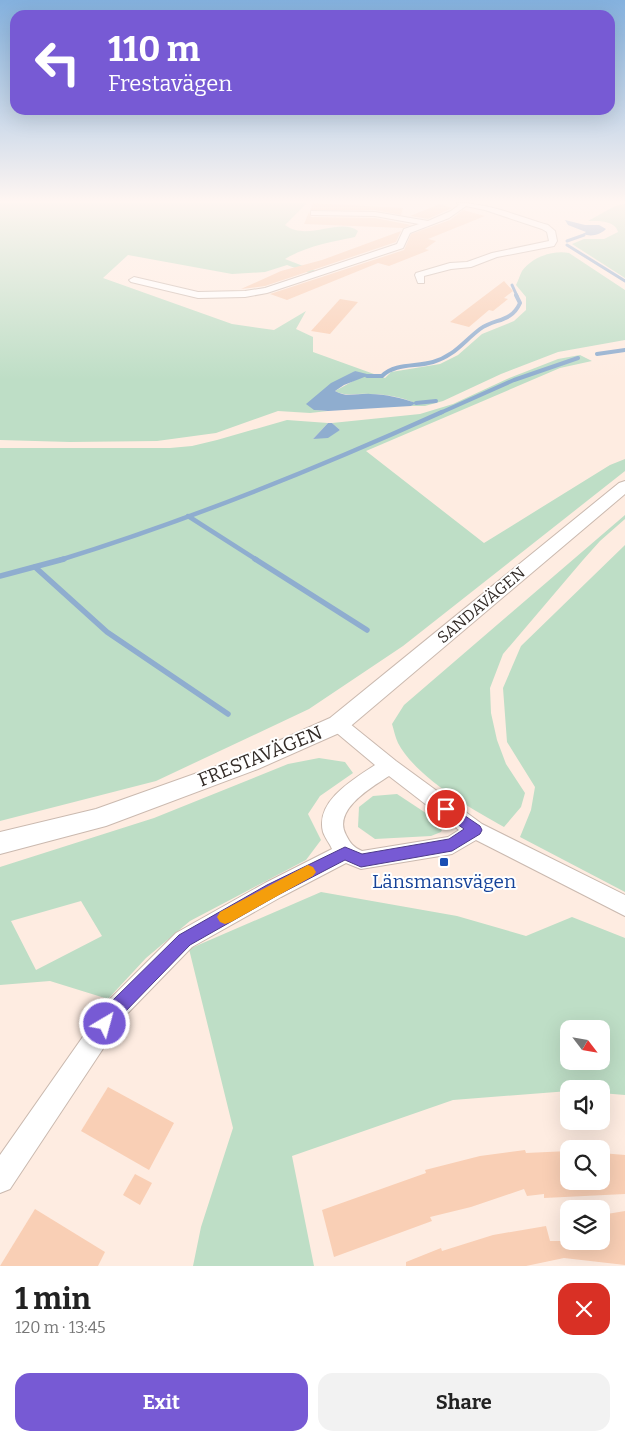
<!DOCTYPE html>
<meta charset="utf-8">
<style>
body{margin:0;font-family:Bitter,serif;background:#f2f2f2;color:#222;height:100vh;display:flex;flex-direction:column;font-size:19px;white-space:nowrap}
*{box-sizing:border-box;margin:0}
p{font-size:16px;color:#767676}
.icon{flex:none;width:28px;height:28px;fill:none;stroke:currentColor;stroke-width:2;stroke-linecap:round;stroke-linejoin:round}
.map{position:relative;height:1266px;overflow:hidden}
.drawer{display:flex;flex-direction:column;background:#fff;flex:1}
.drawer>*{flex:none}
.hud{position:absolute;left:10px;top:10px;width:605px;height:105px;border-radius:15px;box-shadow:0 5px 20px #0002;background:#775ad4;color:#fff;overflow:hidden}
.needle{width:32px;rotate:121deg}
.buttons{position:absolute;left:560px;top:1020px;display:grid;gap:10px}
.buttons a{display:grid;place-items:center;width:50px;height:50px;border-radius:10px;background:#fff;box-shadow:0 5px 20px #0002;font-size:25px}
.pin{position:absolute;display:grid;place-items:center;width:42px;height:42px;color:#fff;margin:-21px;border:2px solid #fff;border-radius:50%;box-shadow:0 1px 5px #0007}
.me{position:absolute;width:55px;margin:-28px;rotate:37deg;stroke-linejoin:round;filter:drop-shadow(0 0 4px #0008)}
.turn{display:flex;align-items:center;gap:18px;height:105px;padding:0 15px;font-size:22px}
.turn .icon{width:65px;height:65px;stroke-width:2.5}
.turn b{display:block;font-size:35px;line-height:42px}
.round{display:grid;place-items:center;flex:none;width:52px;height:52px;border-radius:15px;background:#f2f2f2}
.headline{display:flex;align-items:center;justify-content:space-between;height:85px;padding:0 15px}
h1{font-size:30px;font-weight:700;line-height:38px}
.cta{display:flex;gap:10px;margin-top:auto;padding:10px 15px}
.cta a{flex:1;height:58px;border-radius:15px;background:#775ad4;color:#fff;font-size:20px;font-weight:700;line-height:58px;text-align:center}
.cta a+a{background:#f2f2f2;color:#222}
.map>svg:first-child{display:block}
</style>
<div class="map">
<svg width="625" height="1266" viewBox="0 0 625 1266">
<rect width="100%" height="100%" fill="#feece1"/>
<g fill="#bedec6" fill-rule="evenodd">
<path d="M 0,203 L 307,203 L 285,225 C 307,242 340,217 358,231 L 355,237 C 330,242 307,246 285,259 L 316,271 L 309,273 L 287,265 L 265,272 L 232,274 L 128,255 L 103,278 L 232,324 L 274,330 L 306,311 L 296,329 L 313,337 L 313,352 L 385,378 L 391,372 L 440,364 L 458,355 L 482,334 L 514,321 L 526,310 L 526,297 L 516,285 C 518,281 520,275 522,271 C 532,257 553,250 569,253 L 625,290 L 625,340 L 558,352 L 501,374 L 443,401 L 425,406 L 411,406 L 415,403 C 402,397 384,394 369,394 C 357,393 346,397 335,391 L 357,379 L 355,371 L 314,410 L 328,411 L 310,413 L 278,411 L 216,433 L 157,441 L 70,442 L 0,440 Z"/>
<path d="M 625,204 L 625,278 L 572,244 L 584,239 L 604,239 L 618,232 C 615,220 598,221 588,221 L 615,206 Z"/>
<polygon points="580,355 592,361 560,368 366,451 484,543 610,465 625,459 625,471 403,646 309,709 156,781 0,821 0,448 170,448 192,446 217,440 287,420 328,423 313,439 340,430 332,423 420,414 453,404 507,379 558,359"/>
<path d="M 625,515 L 625,519 L 600,541 L 583,560 L 503,654 L 490,688 L 491,713 L 497,740 L 506,764 L 525,793 L 521,807 L 504,827 C 470,808 417,778 398,743 C 395,737 394,730 392,724 L 404,705 Z"/>
<polygon points="625,545 625,892 520,837 531,810 535,787 507,742 503,688 521,646"/>
<path d="M 319,758 L 345,762 L 353,773 L 320,796 L 308,814 L 321,840 L 306,860 L 190,921 L 146,958 L 108,999 L 50,981 L 0,985 L 0,867 L 154,818 L 288,764 ZM 81,901 L 102,936 L 36,970 L 11,921 Z"/>
<polygon points="397,794 444,825 441,832 431,836 375,839 358,827 359,807 373,796"/>
<path d="M 321,892 L 457,916 L 526,936 L 572,917 L 625,938 L 625,1095 L 601,1093 L 601,1089 L 569,1089 L 569,1091 L 453,1100 L 292,1156 L 314,1266 L 193,1266 L 201,1227 L 233,1128 L 189,949 ZM 569,1029 L 601,1029 L 601,1061 L 569,1061 Z"/>
</g>
<g fill="#8fadcf">
<path d="M 565,220 L 585,225 L 599,225 L 606,229 C 600,235 591,237 583,234 L 586,232 L 568,225 Z"/>
<path d="M 355,371 L 367,374 L 367,376 L 344,385 L 335,391 C 346,398 358,393 370,394 C 385,394 402,398 416,403 L 411,406 L 328,411 L 314,410 L 306,404 L 331,383 Z"/>
<polygon points="328,423 332,423 340,430 328,438 313,439"/>
</g>
<g fill="none" stroke-linecap="round" stroke-linejoin="round">
<g stroke="#8fadcf" stroke-width="3">
<polyline points="567,241 584,235"/>
<polyline points="567,245 625,281"/>
<polyline points="512,285 517,296"/>
</g>
<g stroke="#8fadcf" stroke-width="4">
<polyline points="597,354 625,350"/>
<path d="M 367,376 L 382,376 C 395,363 416,367 433,362 C 454,356 463,342 480,329 C 495,318 511,323 520,303 L 516,295"/>
<polyline points="416,403 436,401"/>
<polyline points="440,413 514,380 578,358"/>
</g>
<g stroke="#8fadcf" stroke-width="4.5">
<polyline points="188,516 257,560"/>
<path d="M 60,560 C 190,520 318,468 442,412"/>
</g>
<g stroke="#8fadcf" stroke-width="5.5">
<polyline points="255,559 367,630"/>
<polyline points="35,567 107,632 228,714"/>
<polyline points="0,576 64,559"/>
</g>
</g>
<g fill="#f9cfb5">
<polygon points="313,203 366,206 403,208 401,215 375,210 310,210"/>
<polygon points="440,204 452,208 428,219 410,216"/>
<polygon points="463,210 485,216 428,239 436,241 425,249 429,250 427,251 389,266 378,263 287,300 270,294 404,250 411,234 450,220"/>
<polygon points="309,212 311,217 375,218 411,225 403,228 304,224"/>
<polygon points="401,231 396,242 265,286 241,289 281,271 322,260"/>
<polygon points="504,281 513,291 504,298 508,299 493,311 489,310 469,327 450,322"/>
<polygon points="340,299 358,302 330,334 311,331"/>
<polygon points="108,1087 174,1123 149,1170 81,1131"/>
<polygon points="525,1150 526,1153 569,1151 569,1181 601,1181 601,1153 625,1155 625,1194 544,1198 544,1194 527,1196 524,1189 471,1207 430,1217 432,1221 334,1257 322,1210 426,1173 425,1170 480,1156"/>
<polygon points="135,1174 152,1183 140,1205 123,1195"/>
<polygon points="35,1209 105,1252 98,1266 0,1266"/>
<polygon points="625,1211 625,1265 564,1258 526,1266 406,1266 406,1262 441,1248 442,1251 493,1235 546,1226 550,1241 601,1241 601,1215"/>
</g>
<g fill="none" stroke-linecap="round" stroke-linejoin="round">
<defs>
<g id="minor">
<path d="M 457,203 C 488,203 518,216 548,225 L 555,231 L 557,241 L 554,246 L 497,257 L 471,267 L 451,269 L 424,276 L 424,283 L 418,283 L 415,275 L 416,273 L 450,263 L 467,262 L 492,253 L 549,241 L 547,232 L 542,229 L 485,210 L 466,206 L 449,218 L 410,233 L 403,248 L 267,293 L 245,297 L 198,298 L 131,282 L 129,280 L 134,277 L 198,292 L 245,291 L 265,288 L 397,244 L 404,229 L 419,224 L 375,216 L 314,215 L 311,215 L 311,211 L 375,212 L 428,221 L 451,211 L 459,205 Z"/>
<path d="M 338,717 L 344,719 L 396,761 L 482,824 L 625,895 L 625,916 L 476,840 L 452,854 L 361,869 L 346,863 L 281,897 L 192,947 L 124,1017 L 10,1189 L 0,1193 L 0,1155 L 108,1001 L 176,933 L 265,883 L 332,849 C 330,844 325,838 323,832 C 315,801 354,779 375,765 L 332,729 L 329,724 L 332,719 ZM 389,776 L 459,830 L 448,837 L 362,851 C 353,847 350,843 346,835 C 332,810 372,787 389,776 Z"/>
</g>
<polygon id="tertiary" points="625,481 625,494 346,730 258,769 106,826 0,854 0,832 96,809 242,757 330,718 619,483"/>
</defs>
<use href="#minor" stroke="#cab9af" stroke-width="2"/>
<use href="#tertiary" stroke="#cab9af" stroke-width="2"/>
<use href="#minor" fill="#fff" fill-rule="evenodd"/>
<use href="#tertiary" fill="#fff" fill-rule="evenodd"/>
</g>
<linearGradient id="sky" x2="0" y2="1"><stop stop-color="#84b1de"/><stop offset="0.53" stop-color="#fff6f2"/><stop offset="1" stop-color="#fff6f2" stop-opacity="0"/></linearGradient>
<rect width="625" height="380" fill="url(#sky)"/>
<polygon fill="#775ad4" stroke="#4d3a8a" points="446,803 480,826 482,830 480,834 452,851 361,867 345,860 278,895 190,945 122,1015 111,1031 105,1033 99,1031 97,1024 110,1003 179,935 267,885 345,847 362,854 449,839 464,829 442,813 440,809 442,805"/>
<polygon fill="#f59e0b" points="308,865 313,867 316,872 313,876 231,922 225,924 220,922 217,917 220,912"/>
<rect fill="#1a4fb4" stroke="#fff" stroke-width="2" x="439" y="857" width="10" height="10" rx="2.5"/>
<g text-anchor="middle" dominant-baseline="central" stroke-width="4" stroke-linejoin="round" paint-order="stroke">
<g font-size="16" fill="#322b27" stroke="#fff">
<text transform="translate(481 605) rotate(-40)">SANDAVÄGEN</text>
</g>
<g font-size="19" fill="#322b27" stroke="#fff">
<text transform="translate(260 756) rotate(-22)">FRESTAVÄGEN</text>
</g>
<g font-size="19" fill="#164399" stroke="#fff">
<text x="444" y="881">Länsmansvägen</text>
</g>
</g>
</svg>
<div class="buttons">
<a><svg class="needle" viewBox="-14 -14 28 28"><path d="M0-13l5 13h-10z" fill="#e53935"/><path d="M0 13l5-13h-10z" fill="#767676"/></svg></a>
<a><svg class="icon" aria-label="sound" viewBox="0 0 24 24"><path d="M4 9h4l5-4v14l-5-4H4zM17 9q2 3 0 6"/></svg></a>
<a><svg class="icon" aria-label="search" viewBox="0 0 24 24"><circle cx="10" cy="10" r="6"/><path d="M15 15l6 6"/></svg></a>
<a><svg class="icon" aria-label="layers" viewBox="0 0 24 24"><path d="M12 4l9 5-9 5-9-5zM3 14l9 5 9-5"/></svg></a>
</div>
<div class="pin" style="left:446px;top:809px;background:#d93025"><svg class="icon" aria-label="arrive" viewBox="0 0 24 24"><path d="M6 21V4h12l-3 4 3 4H6"/></svg></div>
<svg class="me" style="left:105px;top:1024px" viewBox="-20 -20 40 40"><circle r="17" fill="#775ad4" stroke="#fff" stroke-width="3"/><path d="M0-11L8 9 0 5-8 9z" fill="#fff"/></svg>
<div class="hud">
<div class="turn"><svg class="icon" aria-label="left" viewBox="0 0 24 24"><path d="M17 20v-9H6M10 6l-5 5 5 5"/></svg><div><b>110 m</b>Frestavägen</div></div>
</div>
</div>
<section class="drawer">
<div class="headline"><div><h1>1 min</h1><p>120 m · 13:45</p></div><a class="round" style="background:#d93025;color:#fff"><svg class="icon" aria-label="close" viewBox="0 0 24 24"><path d="M6 6l12 12M18 6L6 18"/></svg></a></div>
<div class="cta"><a>Exit</a><a>Share</a></div>
</section>
